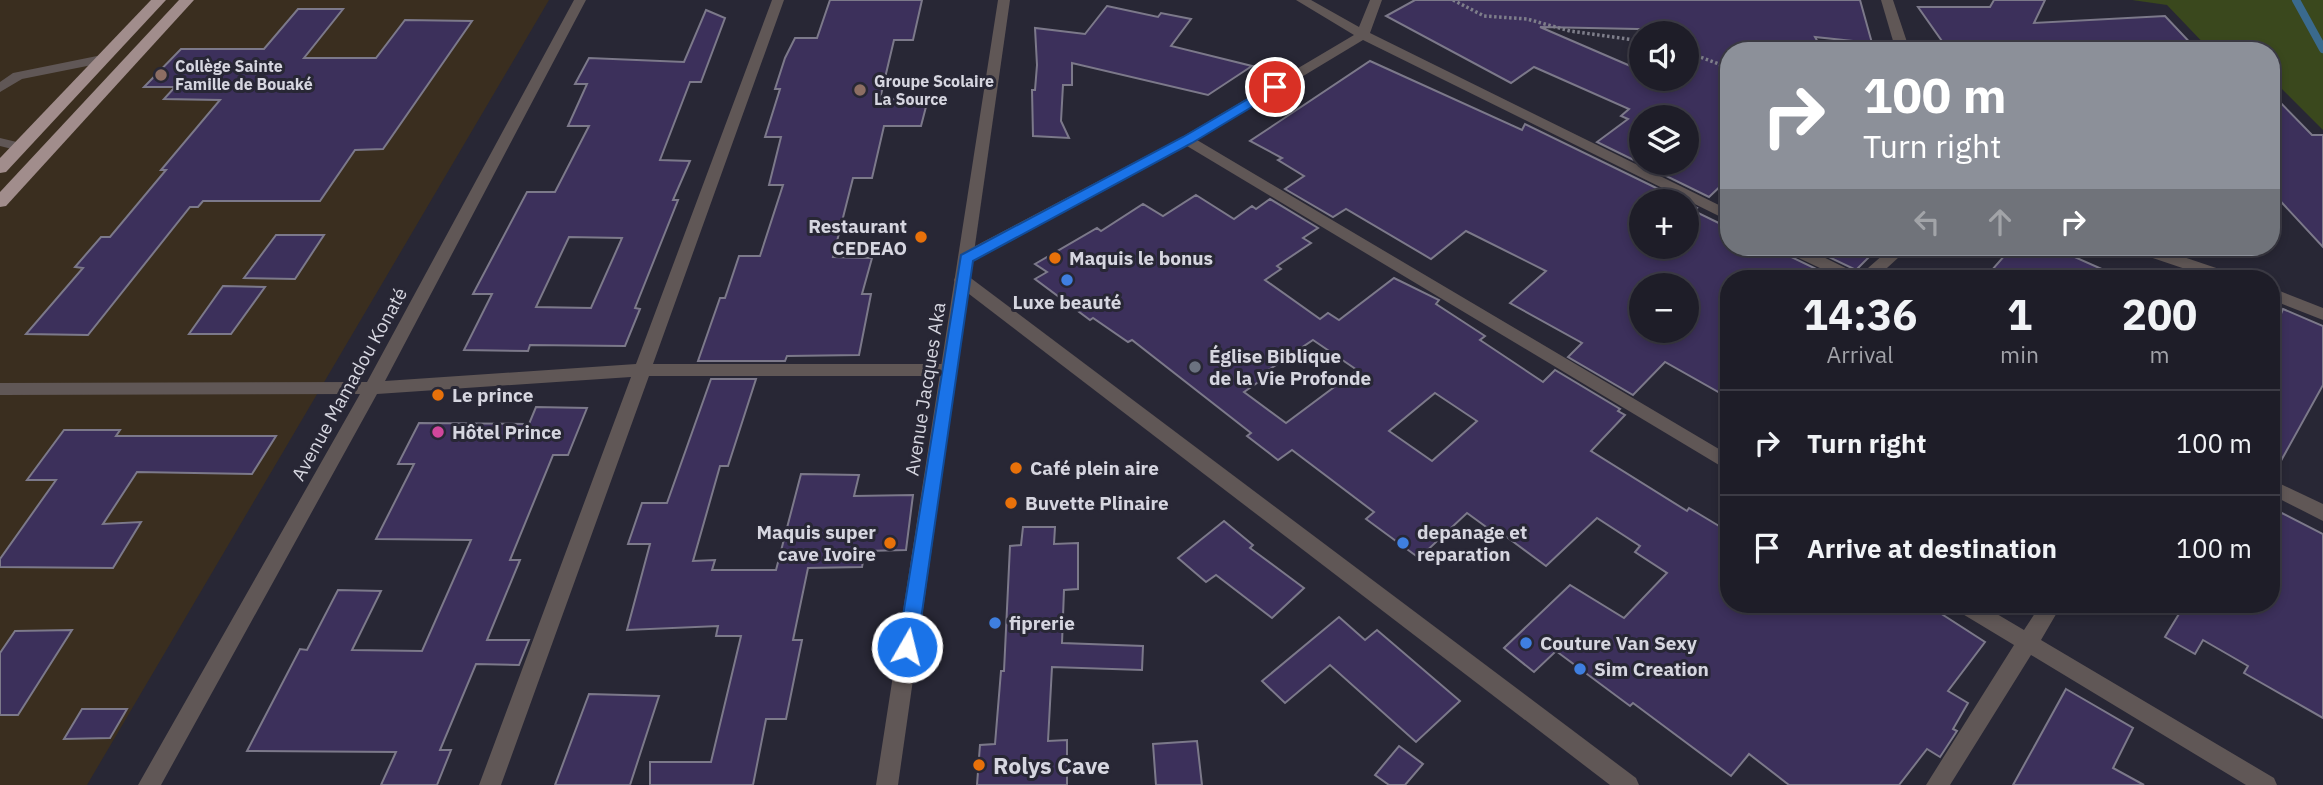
<!DOCTYPE html>
<meta charset="utf-8">
<style>
body{margin:0;font-family:"IBM Plex Sans",sans-serif;background:#262630;color:#f1f3f6;height:100vh;display:flex;flex-direction:column;font-size:26px;white-space:nowrap}
*{box-sizing:border-box;margin:0}
p{font-size:23px;color:#a1a2a8}
.icon{flex:none;width:38px;height:38px;fill:none;stroke:currentColor;stroke-width:2;stroke-linecap:round;stroke-linejoin:round}
.map{position:relative;flex:1;overflow:hidden}
.details{position:absolute;left:1720px;top:270px;width:560px;height:343px;display:flex;flex-direction:column;background:#1e1d28;border-radius:28px;box-shadow:0 4px 10px #0003,0 0 0 2px #3c3b45}
.details>*{flex:none}
.hud{position:absolute;left:1720px;top:42px;width:560px;height:214px;border-radius:28px;box-shadow:0 4px 10px #0003,0 0 0 2px #3c3b45;background:#8c9099;color:#fff;overflow:hidden}
.tools{position:absolute;left:1629px;top:21px;display:grid;gap:14px}
.tools a{display:grid;place-items:center;width:70px;height:70px;border-radius:50%;background:#1e1d28;box-shadow:0 4px 10px #0003,0 0 0 2px #3c3b45;font-size:35px}
.pin{position:absolute;display:grid;place-items:center;width:60px;height:60px;color:#fff;margin:-30px;border:4px solid #fff;border-radius:50%;box-shadow:0 2px 7px #0007}
.me{position:absolute;width:77px;margin:-38px;rotate:8deg;stroke-linejoin:round;filter:drop-shadow(0 0 5px #0008)}
.turn{display:flex;align-items:center;gap:24px;height:147px;padding:0 28px;font-size:32px}
.turn .icon{width:91px;height:91px;stroke-width:2.5}
.turn b{display:block;font-size:49px;line-height:60px}
.lanes{display:flex;align-items:center;height:66px;padding:0 28px;background:#0003;justify-content:center;gap:35px;direction:ltr}
.lanes .off{opacity:.35}
.eta{display:flex;justify-content:space-evenly;align-items:center;height:119px;text-align:center}
.eta b{font-size:42px;font-weight:800;line-height:49px}
ul{padding:0;list-style:none}
li{display:flex;align-items:center;gap:21px;height:105px;padding:0 28px;border-top:2px solid #3c3b45}
li div{flex:1}
li b{display:block;font-size:26px}
li em{font-style:normal}
.map>svg:first-child{display:block}
</style>
<div class="map">
<svg width="2323" height="785" viewBox="0 0 2323 785">
<rect width="100%" height="100%" fill="#282735"/>
<polygon fill="#3a2e1f" points="0,0 549,0 87,785 0,785"/>
<polygon fill="#3a481d" points="2132,0 2323,0 2323,130 2281,88 2272,88 2272,51 2211,51 2167,5"/>
<g fill="none" stroke-linecap="round" stroke-linejoin="round">
<polyline stroke="#3a6a8d" stroke-width="8" points="2296,0 2323,49"/>
</g>
<g fill="#3c305b" stroke="#7c798a" stroke-width="2" fill-rule="evenodd">
<polygon points="830,0 922,0 913,40 894,40 880,99 928,99 921,126 884,126 872,178 853,178 833,257 872,258 862,294 871,294 859,355 787,356 785,361 698,361 720,298 725,298 739,256 760,256 783,185 769,185 781,137 765,137 780,89 775,89 785,58 795,38 817,38"/>
<path d="M 1415,0 L 1860,0 L 1872,43 L 1815,37 L 1823,51 L 1729,51 L 1729,178 L 1709,197 L 1597,142 L 1628,119 L 1621,116 L 1629,109 L 1534,67 L 1511,83 L 1386,16 ZM 1540,27 L 1687,30 L 1687,79 L 1642,79 L 1642,71 ZM 1642,117 L 1687,117 L 1687,163 L 1642,163 Z"/>
<polygon points="1994,0 2045,0 2034,23 2165,16 2198,51 1949,51 1918,7 1990,7"/>
<polygon points="1107,6 1158,17 1161,13 1191,19 1171,46 1252,66 1208,95 1072,63 1072,85 1063,85 1061,121 1069,138 1033,136 1032,90 1035,90 1037,65 1035,28 1085,34"/>
<polygon points="298,9 343,9 304,58 376,58 405,20 472,21 383,149 355,150 320,201 203,201 198,207 190,207 88,335 26,334 83,268 75,267 101,237 110,237 166,170 161,170 220,100 164,99 175,87 144,87 181,49 264,49"/>
<path d="M 706,10 L 725,18 L 701,82 L 690,82 L 660,160 L 690,161 L 673,200 L 678,200 L 635,308 L 640,309 L 625,346 L 530,345 L 528,351 L 464,350 L 492,294 L 473,294 L 527,192 L 555,192 L 589,126 L 568,126 L 587,84 L 575,84 L 589,58 L 684,62 ZM 569,237 L 622,238 L 591,308 L 536,307 Z"/>
<path d="M 1370,61 L 1522,130 L 1525,124 L 1683,201 L 1642,201 L 1642,247 L 1687,247 L 1687,203 L 1697,208 L 1694,211 L 1729,228 L 1729,247 L 1779,247 L 1783,253 L 1835,278 L 1729,278 L 1729,398 L 1665,362 L 1633,395 L 1568,357 L 1582,343 L 1510,303 L 1546,271 L 1466,231 L 1431,259 L 1346,209 L 1333,217 L 1285,189 L 1304,176 L 1278,160 L 1282,158 L 1250,141 ZM 1642,285 L 1687,285 L 1687,331 L 1642,331 Z"/>
<polygon points="2272,94 2312,135 2323,135 2323,247 2272,192"/>
<path d="M 1196,195 L 1234,219 L 1252,206 L 1256,209 L 1270,199 L 1318,228 L 1303,238 L 1311,243 L 1277,266 L 1281,269 L 1265,280 L 1320,319 L 1328,313 L 1339,320 L 1394,278 L 1439,300 L 1436,304 L 1485,336 L 1480,340 L 1543,382 L 1555,370 L 1620,409 L 1618,411 L 1625,415 L 1591,451 L 1687,511 L 1689,508 L 1729,532 L 1729,604 L 1926,604 L 1985,642 L 1948,691 L 1968,703 L 1953,729 L 1957,731 L 1940,757 L 1927,749 L 1899,785 L 1789,785 L 1749,754 L 1731,776 L 1633,703 L 1630,706 L 1556,651 L 1534,672 L 1504,648 L 1570,585 L 1624,618 L 1667,573 L 1635,552 L 1640,546 L 1597,518 L 1546,566 L 1492,526 L 1489,529 L 1467,513 L 1419,558 L 1366,519 L 1374,512 L 1292,450 L 1278,460 L 1247,436 L 1251,433 L 1132,340 L 1128,342 L 1093,318 L 1090,320 L 1035,279 L 1047,272 L 1035,264 L 1097,228 L 1101,231 L 1143,204 L 1163,216 ZM 1313,340 L 1357,370 L 1286,423 L 1244,392 L 1267,376 L 1264,373 ZM 1435,393 L 1477,421 L 1432,461 L 1389,431 Z"/>
<polygon points="276,235 324,235 295,279 244,278"/>
<polygon points="1808,247 1879,247 1856,270"/>
<polygon points="2012,247 2052,247 2122,278 1985,278"/>
<polygon points="223,286 265,287 231,334 189,334"/>
<polygon points="2283,309 2323,326 2323,385 2272,477 2272,310 2281,314"/>
<polygon points="711,379 756,379 728,466 720,466 693,561 715,560 712,570 776,570 801,474 859,475 854,496 913,495 906,550 865,551 862,567 808,568 793,640 802,640 786,719 766,719 753,785 650,785 650,762 711,762 741,636 716,636 718,626 627,630 650,544 628,544 642,503 667,503"/>
<polygon points="536,407 587,408 568,455 553,455 510,560 520,560 487,640 529,640 519,665 476,664 440,750 451,750 437,785 381,785 396,752 247,751 300,649 307,650 338,590 381,591 352,650 422,651 471,540 376,539 414,464 398,464 419,423 529,424"/>
<polygon points="64,430 120,430 116,436 276,436 252,474 137,472 103,524 141,522 113,568 0,567 0,559 56,480 27,480"/>
<polygon points="2272,508 2323,534 2323,718 2244,673 2248,666 2203,640 2195,654 2165,637 2185,604 2272,604"/>
<polygon points="1224,521 1253,545 1250,548 1304,588 1272,618 1216,575 1206,582 1178,558"/>
<polygon points="1023,527 1055,527 1054,544 1078,543 1078,589 1064,590 1062,643 1143,646 1142,670 1052,667 1048,741 1067,740 1067,785 977,785 980,745 995,744 1001,671 1004,671 1010,546 1021,545"/>
<polygon points="1339,617 1365,640 1377,630 1460,701 1416,742 1330,665 1285,703 1262,681"/>
<polygon points="72,630 18,715 0,715 0,653 15,631"/>
<polygon points="2066,689 2133,728 2113,768 2144,785 2013,785"/>
<polygon points="589,694 659,696 630,785 555,785"/>
<polygon points="82,709 127,709 110,738 64,739"/>
<polygon points="1197,741 1202,785 1156,785 1153,744"/>
<polygon points="1399,746 1423,764 1405,785 1389,785 1375,775"/>
</g>
<g fill="none" stroke-linecap="round" stroke-linejoin="round">
<g stroke="#7e7e8a" stroke-width="3.5" stroke-dasharray="2.5 2.5" stroke-linecap="butt">
<polyline points="1453,0 1484,16 1527,19 1570,31 1642,41"/>
<polyline points="1687,52 1719,64 1729,75"/>
</g>
<g fill="#605756" fill-rule="evenodd">
<polygon points="102,55 107,56 107,62 22,79 0,92 0,82 13,73"/>
<polygon points="0,138 25,144 27,147 20,151 0,146"/>
</g>
<g fill="#605756" fill-rule="evenodd">
<polygon points="574,0 586,0 385,381 636,364 772,0 784,0 653,364 949,364 955,366 958,370 955,374 949,376 649,376 501,785 479,785 631,377 377,394 161,785 138,785 360,394 0,395 0,383 367,382"/>
<polygon points="1296,0 1311,0 1359,27 1370,0 1382,0 1370,33 1729,210 1729,221 1363,40 1197,140 1729,455 1729,471 1187,146 972,262 960,262 958,258 960,254 1182,137 1354,35"/>
<polygon points="1881,0 1893,0 1910,51 1896,51"/>
<polygon points="1782,247 1803,247 1860,275 1892,247 1910,247 1876,278 1841,278 1784,251"/>
<polygon points="2130,247 2154,247 2234,274 2236,278 2212,278 2132,251"/>
<polygon points="962,274 968,276 1636,778 1639,785 1610,785 956,284 954,280 956,276"/>
<polygon points="2272,288 2323,308 2323,320 2272,300"/>
<polygon points="2272,480 2323,504 2323,521 2272,495"/>
<polygon points="1953,604 1980,604 2024,630 2041,604 2062,604 2041,640 2274,778 2277,785 2246,785 2031,655 1950,785 1926,785 2014,645 1956,610"/>
</g>
<polygon fill="#605756" fill-rule="evenodd" points="998,0 1010,0 898,785 876,785"/>
<g fill="#a18d8c" fill-rule="evenodd">
<polygon points="151,0 166,0 6,172 0,173 0,158"/>
<polygon points="179,0 194,0 6,206 0,207 0,192"/>
</g>
</g>
<polygon fill="#1a73e8" stroke="#114b97" stroke-width="2" points="1275,83 1280,84 1280,90 1192,143 973,261 917,647 914,652 907,655 901,652 898,647 961,255 1183,137"/>
<g fill="#8d6e63" stroke="#282735" stroke-width="2.5">
<circle cx="161" cy="75" r="7"/>
<circle cx="860" cy="90" r="7"/>
</g>
<g fill="#e8710a" stroke="#282735" stroke-width="2.5">
<circle cx="921" cy="237" r="7"/>
<circle cx="1055" cy="258" r="7"/>
<circle cx="438" cy="395" r="7"/>
<circle cx="1016" cy="468" r="7"/>
<circle cx="1011" cy="503" r="7"/>
<circle cx="890" cy="543" r="7"/>
<circle cx="979" cy="765" r="7"/>
</g>
<g fill="#3f7fe0" stroke="#282735" stroke-width="2.5">
<circle cx="1067" cy="280" r="7"/>
<circle cx="1403" cy="543" r="7"/>
<circle cx="995" cy="623" r="7"/>
<circle cx="1526" cy="643" r="7"/>
<circle cx="1580" cy="669" r="7"/>
</g>
<circle fill="#6b7280" stroke="#282735" stroke-width="2.5" cx="1195" cy="367" r="7"/>
<circle fill="#d1479c" stroke="#282735" stroke-width="2.5" cx="438" cy="432" r="7"/>
<g text-anchor="middle" dominant-baseline="central" stroke-width="6" stroke-linejoin="round" paint-order="stroke">
<g font-size="16" font-weight="bold" fill="#d6d6e0" stroke="#282735" text-anchor="start">
<text x="175" y="66">Collège Sainte<tspan x="175" dy="18">Famille de Bouaké</tspan></text>
<text x="874" y="81">Groupe Scolaire<tspan x="874" dy="18">La Source</tspan></text>
</g>
<g font-size="19" font-weight="bold" fill="#d6d6e0" stroke="#282735" text-anchor="start">
<text x="907" y="226" text-anchor="end">Restaurant<tspan x="907" dy="22">CEDEAO</tspan></text>
<text x="1069" y="258">Maquis le bonus</text>
<text x="1067" y="302" text-anchor="middle">Luxe beauté</text>
<text x="1209" y="356">Église Biblique<tspan x="1209" dy="22">de la Vie Profonde</tspan></text>
<text x="452" y="395">Le prince</text>
<text x="452" y="432">Hôtel Prince</text>
<text x="1030" y="468">Café plein aire</text>
<text x="1025" y="503">Buvette Plinaire</text>
<text x="876" y="532" text-anchor="end">Maquis super<tspan x="876" dy="22">cave Ivoire</tspan></text>
<text x="1417" y="532">depanage et<tspan x="1417" dy="22">reparation</tspan></text>
<text x="1009" y="623">fiprerie</text>
<text x="1540" y="643">Couture Van Sexy</text>
<text x="1594" y="669">Sim Creation</text>
</g>
<g font-size="19" fill="#d6d6e0" stroke="#282735">
<text transform="translate(349 384) rotate(-61)">Avenue Mamadou Konaté</text>
<text transform="translate(925 389) rotate(-81)">Avenue Jacques Aka</text>
</g>
<g font-size="23" font-weight="bold" fill="#d6d6e0" stroke="#282735" text-anchor="start">
<text x="993" y="765">Rolys Cave</text>
</g>
</g>
</svg>
<div class="tools">
<a><svg class="icon" aria-label="sound" viewBox="0 0 24 24"><path d="M4 9h4l5-4v14l-5-4H4zM17 9q2 3 0 6"/></svg></a>
<a><svg class="icon" aria-label="layers" viewBox="0 0 24 24"><path d="M12 4l9 5-9 5-9-5zM3 14l9 5 9-5"/></svg></a>
<a>+</a>
<a>−</a>
</div>
<div class="pin" style="left:1275px;top:87px;background:#d93025"><svg class="icon" aria-label="arrive" viewBox="0 0 24 24"><path d="M6 21V4h12l-3 4 3 4H6"/></svg></div>
<svg class="me" style="left:907px;top:647px" viewBox="-20 -20 40 40"><circle r="17" fill="#1a73e8" stroke="#fff" stroke-width="3"/><path d="M0-11L8 9 0 5-8 9z" fill="#fff"/></svg>
<div class="hud">
<div class="turn"><svg class="icon" aria-label="right" viewBox="0 0 24 24"><path d="M7 20v-9h11M14 6l5 5-5 5"/></svg><div><b>100 m</b>Turn right</div></div>
<div class="lanes"><svg class="icon off" aria-label="left" viewBox="0 0 24 24"><path d="M17 20v-9H6M10 6l-5 5 5 5"/></svg><svg class="icon off" aria-label="ahead" viewBox="0 0 24 24"><path d="M12 20V5M6 11l6-6 6 6"/></svg><svg class="icon" aria-label="right" viewBox="0 0 24 24"><path d="M7 20v-9h11M14 6l5 5-5 5"/></svg></div>
</div>
<section class="details">
<div class="eta">
<div><b>14:36</b><p>Arrival</p></div>
<div><b>1</b><p>min</p></div>
<div><b>200</b><p>m</p></div>
</div>
<ul>
<li><svg class="icon" aria-label="right" viewBox="0 0 24 24"><path d="M7 20v-9h11M14 6l5 5-5 5"/></svg><div><b>Turn right</b></div><em>100 m</em></li>
<li><svg class="icon" aria-label="arrive" viewBox="0 0 24 24"><path d="M6 21V4h12l-3 4 3 4H6"/></svg><div><b>Arrive at destination</b></div><em>100 m</em></li>
</ul>
</section>
</div>
